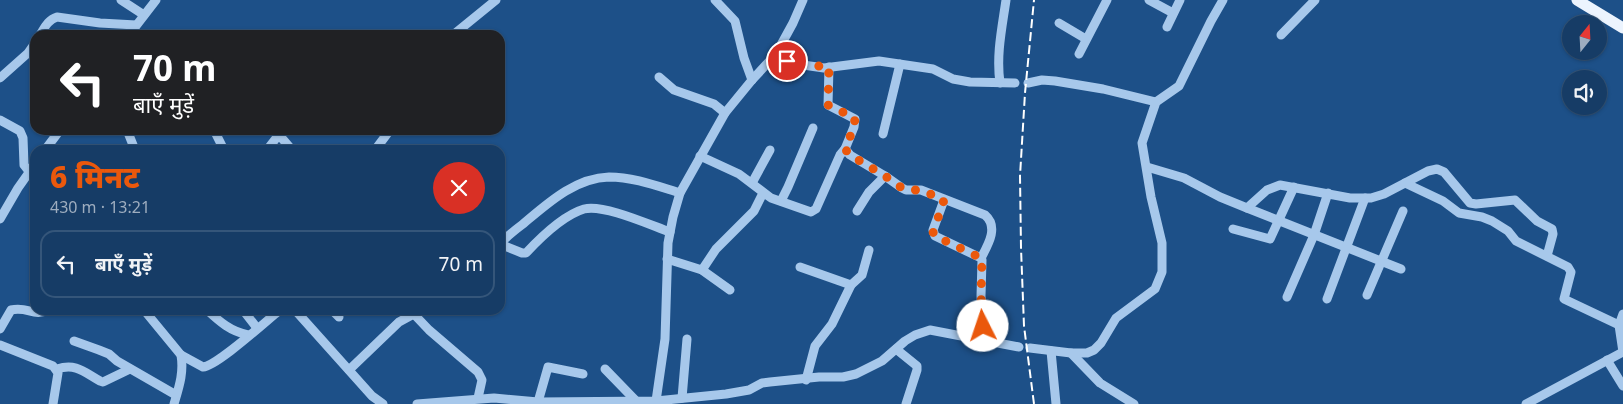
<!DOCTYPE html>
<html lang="hi">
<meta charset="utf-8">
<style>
body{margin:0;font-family:"Noto Sans","Noto Sans Devanagari",sans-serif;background:#1f436c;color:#f1f3f6;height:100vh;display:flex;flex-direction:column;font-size:19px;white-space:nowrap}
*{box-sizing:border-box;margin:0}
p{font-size:16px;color:#9eadbf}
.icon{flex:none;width:28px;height:28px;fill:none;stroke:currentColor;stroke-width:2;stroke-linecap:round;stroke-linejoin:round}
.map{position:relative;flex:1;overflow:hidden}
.drawer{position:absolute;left:30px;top:145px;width:475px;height:170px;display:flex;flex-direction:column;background:#163c66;border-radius:15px;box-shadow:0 1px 4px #0004,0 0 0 1px #35567a}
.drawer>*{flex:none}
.banner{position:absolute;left:30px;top:30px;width:475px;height:105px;border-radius:15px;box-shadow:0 1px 4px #0004,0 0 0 1px #35567a;background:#202124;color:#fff;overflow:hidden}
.needle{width:32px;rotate:18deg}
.controls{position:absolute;left:1562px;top:15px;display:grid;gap:10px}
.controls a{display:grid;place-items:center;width:45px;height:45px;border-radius:50%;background:#163c66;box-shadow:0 1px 4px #0004,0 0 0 1px #35567a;font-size:25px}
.pin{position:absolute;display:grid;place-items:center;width:42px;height:42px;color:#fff;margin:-21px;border:2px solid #fff;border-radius:50%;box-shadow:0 1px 5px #0007}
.me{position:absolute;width:55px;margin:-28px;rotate:356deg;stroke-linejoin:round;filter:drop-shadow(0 0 4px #0008)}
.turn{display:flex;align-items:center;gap:18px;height:105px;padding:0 20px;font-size:22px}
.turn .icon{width:65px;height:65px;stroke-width:2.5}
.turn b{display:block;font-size:35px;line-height:42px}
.round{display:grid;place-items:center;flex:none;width:52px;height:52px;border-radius:26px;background:#1f436c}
.headline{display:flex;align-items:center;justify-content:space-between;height:85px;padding:0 20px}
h1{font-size:30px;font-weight:800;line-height:38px;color:#ea580c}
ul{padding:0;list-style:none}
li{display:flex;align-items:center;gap:15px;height:68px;margin:0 10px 8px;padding:0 10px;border:2px solid #35567a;border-radius:15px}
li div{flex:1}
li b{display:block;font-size:19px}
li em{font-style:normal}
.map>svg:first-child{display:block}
</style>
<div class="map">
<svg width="1623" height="404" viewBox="0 0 1623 404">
<rect width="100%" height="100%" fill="#1d5088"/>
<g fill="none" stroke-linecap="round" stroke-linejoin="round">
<g stroke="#a7c8eb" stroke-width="9">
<polyline points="121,0 144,15"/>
<polyline points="715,0 735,21 744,58 752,80"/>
<polyline points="1149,0 1173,13"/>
<polyline points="1059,23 1086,39"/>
<polyline points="1167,27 1180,0"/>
<path d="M 40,35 C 45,27 48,20 57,17 L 100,23 L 136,25"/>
<polyline points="129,35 156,0"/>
<polyline points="453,35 496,0"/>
<polyline points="1281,35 1315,0"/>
<polyline points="776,54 796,64 824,68 879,61 933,69 953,79 970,82 1015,83"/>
<polyline points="1079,54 1107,0"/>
<path d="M 829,67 L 828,105 L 855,119 L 854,127 L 845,149 L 850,155 L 885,176 L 902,188 L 906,190 L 921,190 L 985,215 C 999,227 988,245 981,258"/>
<polyline points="659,77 674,90 714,104 725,113"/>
<polyline points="0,78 28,53 35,43"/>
<path d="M 1000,83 C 996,55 1002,28 1006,0"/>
<polyline points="1028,83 1042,80 1055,81 1103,89 1156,102"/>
<polyline points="0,120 20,131 23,138 24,165 35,179"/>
<polyline points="127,130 135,150"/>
<polyline points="214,130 224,150"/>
<polyline points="883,134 900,64"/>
<polyline points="45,150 60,130"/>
<polyline points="267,150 277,137 280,136 292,150"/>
<polyline points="375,150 390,130"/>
<polyline points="700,156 739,174 771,198 811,212 816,209 840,155 845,149"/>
<polyline points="1147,167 1184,178 1220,197 1247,208 1267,190 1280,185 1350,198 1371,198 1384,194 1428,171 1437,169 1444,172 1470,203 1476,204 1515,200 1537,221 1552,229 1553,234 1547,256"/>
<polyline points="752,183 770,150"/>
<polyline points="1405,183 1443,201 1459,213 1482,217 1492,221 1508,231 1516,241 1568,267 1571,272 1564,299 1619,325"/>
<polyline points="944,200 933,230 935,236 981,258 982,260 981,296 984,341"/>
<polyline points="781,201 788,187 813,128"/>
<polyline points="1247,208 1401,269"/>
<polyline points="857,211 869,192 885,176"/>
<polyline points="0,219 18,188 35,164"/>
<polyline points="1233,229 1270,239 1294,187"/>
<path d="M 500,244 C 507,236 515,230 523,224 C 548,203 575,178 609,177 C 633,177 657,186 680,193"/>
<path d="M 500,244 L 522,253 L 526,253 C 540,238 564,215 584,209 C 604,204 650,225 670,232"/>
<polyline points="667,259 702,270 730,290"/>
<polyline points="800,267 851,285"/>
<polyline points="702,270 716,249 754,211 763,193"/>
<polyline points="1367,295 1403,211"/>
<polyline points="1287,297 1314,235 1328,193"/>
<polyline points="1327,299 1365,198"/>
<path d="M 144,310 L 181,355 C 184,373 179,387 174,404"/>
<path d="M 207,310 C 220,322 230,331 248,335"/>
<polyline points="243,310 257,328"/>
<polyline points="295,310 372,396 383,404"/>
<polyline points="332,310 339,317"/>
<polyline points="410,310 429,330 478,372 482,380 478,398"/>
<path d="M 0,329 L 11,310 C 28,306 33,317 49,310"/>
<polyline points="74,341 99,350 109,354 117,361 176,395"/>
<polyline points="0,345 53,366 58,373 53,404"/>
<polyline points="1030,348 1071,353 1087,353 1094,350 1101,343 1116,318 1155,289 1162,272 1162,243 1151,197 1142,143 1156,102 1179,86 1211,21 1223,0"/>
<polyline points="896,349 917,366 917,370 906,404"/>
<polyline points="1051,351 1056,404"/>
<polyline points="1623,352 1619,325 1623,314"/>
<polyline points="1071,353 1100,383 1134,404"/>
<path d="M 181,355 L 203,367 C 217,366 266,321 280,310"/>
<polyline points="1607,360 1623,386"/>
<path d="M 57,369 C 76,363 84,372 100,381 L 103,382 L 130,369"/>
<polyline points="605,369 637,402"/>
<polyline points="349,370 399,322 421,310"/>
<polyline points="806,380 815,346 832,324 851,285 862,275 869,250"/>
<polyline points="682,398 687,339"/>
<polyline points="656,401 665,339 668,243 673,217 680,193 725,113 752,80 776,54 793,23 803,0"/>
<polyline points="538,402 548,367 583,374"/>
<polyline points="417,404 494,398 538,402 656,401 726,394 749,390 762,383 770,382 819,377 843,377 856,374 882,361 905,341 915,335 930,330 1019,347"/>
<polyline points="1526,404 1623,352"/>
</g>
<polyline stroke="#ecf4fe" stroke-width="11" points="1577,0 1623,28"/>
<polyline stroke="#fff" stroke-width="2" stroke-dasharray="9 4" stroke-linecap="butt" points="1034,404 1024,326 1021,248 1020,176 1025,93 1034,0"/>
</g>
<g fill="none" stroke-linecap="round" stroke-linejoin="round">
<polyline stroke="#ea580c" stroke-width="9" stroke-dasharray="0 16.2" points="787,61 796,64 829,67 828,105 855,118 854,127 845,149 850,155 885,176 902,188 906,190 921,190 944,200 933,233 935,236 981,258 982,260 981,296 983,326"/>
</g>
</svg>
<div class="controls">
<a><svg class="needle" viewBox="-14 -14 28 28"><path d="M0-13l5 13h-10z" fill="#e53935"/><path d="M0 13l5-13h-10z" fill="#9eadbf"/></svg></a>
<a><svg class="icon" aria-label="sound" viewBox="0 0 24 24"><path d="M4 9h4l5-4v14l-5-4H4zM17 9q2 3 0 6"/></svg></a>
</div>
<div class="pin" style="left:787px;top:61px;background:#d93025"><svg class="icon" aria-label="arrive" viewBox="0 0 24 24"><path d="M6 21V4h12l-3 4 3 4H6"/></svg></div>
<svg class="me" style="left:983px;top:326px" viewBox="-20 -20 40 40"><circle r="19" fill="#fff"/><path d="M0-13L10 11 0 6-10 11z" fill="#ea580c"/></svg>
<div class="banner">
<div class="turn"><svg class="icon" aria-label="left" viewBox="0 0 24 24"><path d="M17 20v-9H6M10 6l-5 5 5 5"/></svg><div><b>70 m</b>बाएँ मुड़ें</div></div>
</div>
<section class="drawer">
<div class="headline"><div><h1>6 मिनट</h1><p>430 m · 13:21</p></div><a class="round" style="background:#d93025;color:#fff"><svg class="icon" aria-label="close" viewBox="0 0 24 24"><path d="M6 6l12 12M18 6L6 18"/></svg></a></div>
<ul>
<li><svg class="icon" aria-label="left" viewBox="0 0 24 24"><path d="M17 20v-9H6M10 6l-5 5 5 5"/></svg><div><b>बाएँ मुड़ें</b></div><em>70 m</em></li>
</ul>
</section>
</div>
